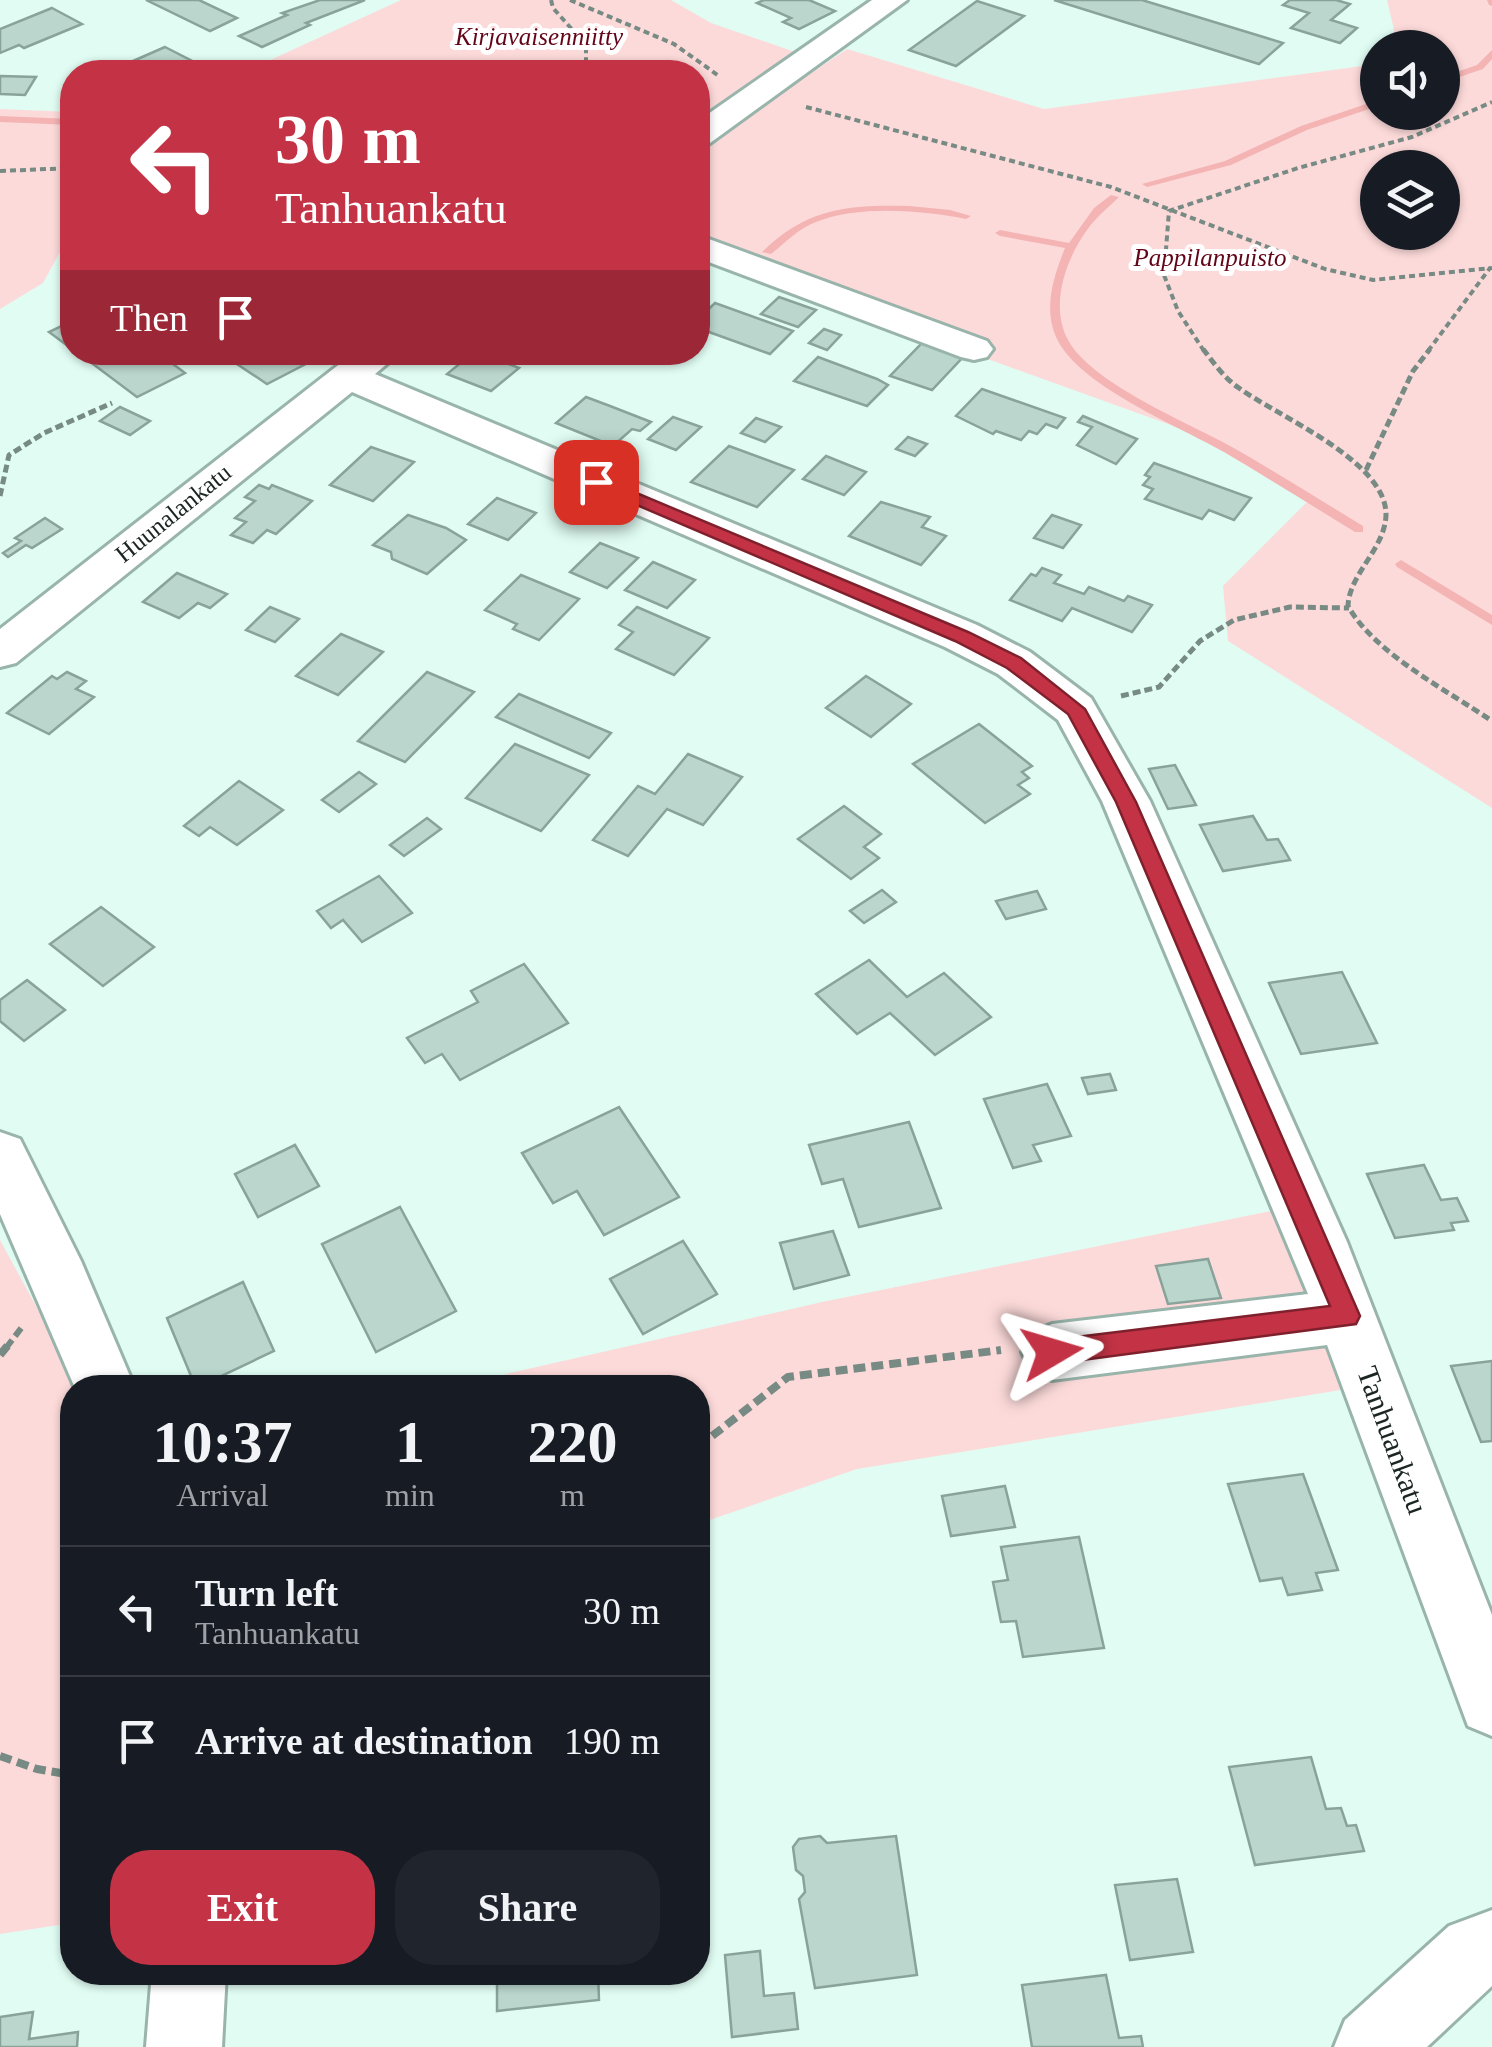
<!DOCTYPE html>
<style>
body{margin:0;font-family:Georgia,serif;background:#20242c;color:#f1f3f6;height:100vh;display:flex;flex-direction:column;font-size:38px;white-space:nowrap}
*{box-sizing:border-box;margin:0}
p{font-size:32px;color:#9ea1a6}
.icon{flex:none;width:55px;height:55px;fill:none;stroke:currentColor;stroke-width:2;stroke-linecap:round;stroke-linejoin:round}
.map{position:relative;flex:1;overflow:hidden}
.panel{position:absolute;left:60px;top:1375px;width:650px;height:610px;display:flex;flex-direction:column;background:#171b24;border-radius:40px;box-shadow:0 2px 8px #0004}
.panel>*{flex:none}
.banner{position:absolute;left:60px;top:60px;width:650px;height:305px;border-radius:40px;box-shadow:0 2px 8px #0004;background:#c33345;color:#fff;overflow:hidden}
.tools{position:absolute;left:1360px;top:30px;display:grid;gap:20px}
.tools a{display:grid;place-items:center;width:100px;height:100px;border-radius:50%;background:#171b24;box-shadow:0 2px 8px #0004;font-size:50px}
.pin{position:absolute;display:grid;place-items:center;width:85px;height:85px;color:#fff;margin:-42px;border-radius:20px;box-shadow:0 5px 15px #0006}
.me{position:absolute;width:110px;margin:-55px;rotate:83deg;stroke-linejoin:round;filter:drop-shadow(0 0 8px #0008)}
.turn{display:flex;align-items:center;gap:35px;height:210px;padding:0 50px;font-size:45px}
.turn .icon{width:130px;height:130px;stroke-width:2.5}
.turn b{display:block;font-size:70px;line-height:85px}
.then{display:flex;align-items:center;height:95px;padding:0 50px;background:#0003;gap:20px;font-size:38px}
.eta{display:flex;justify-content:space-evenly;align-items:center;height:170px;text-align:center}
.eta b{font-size:60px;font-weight:800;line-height:70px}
.action{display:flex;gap:20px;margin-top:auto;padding:20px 50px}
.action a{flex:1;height:115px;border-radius:40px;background:#c33345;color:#fff;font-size:40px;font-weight:800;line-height:115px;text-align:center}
.action a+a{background:#20242c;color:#f1f3f6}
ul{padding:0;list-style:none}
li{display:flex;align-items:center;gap:30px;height:130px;padding:0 50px;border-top:2px solid #363941}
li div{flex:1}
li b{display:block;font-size:38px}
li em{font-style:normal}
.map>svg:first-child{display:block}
</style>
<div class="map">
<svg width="1492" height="2047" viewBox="0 0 1492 2047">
<rect width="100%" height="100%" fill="#e0fcf3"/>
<g fill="#fddada" fill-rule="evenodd">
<polygon points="401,0 671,0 711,23 795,52 698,119 698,72 244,72"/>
<path d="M 1387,0 L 1492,0 L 1492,808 L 1228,641 L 1223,586 L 1307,502 L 1193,433 L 982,357 L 991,346 L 698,236 L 698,150 L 847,49 L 1044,109 L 1377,64 L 1378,112 L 1442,112 L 1442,48 L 1398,47 ZM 1378,168 L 1442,168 L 1442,232 L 1378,232 Z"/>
<polygon points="0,109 72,112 72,230 43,283 0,309"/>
<polygon points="1271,1211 1353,1388 857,1469 698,1524 698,1388 465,1388 510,1373 822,1302"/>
<polygon points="0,1240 80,1387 72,1388 72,1923 0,1934"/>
</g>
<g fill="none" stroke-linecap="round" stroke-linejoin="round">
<g fill="#f4b4b4" fill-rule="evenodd">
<polygon points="1487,0 1492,0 1492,6 1489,5"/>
<polygon points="1492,50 1492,59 1483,69 1442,83 1442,77 1477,65"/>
<polygon points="1378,100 1378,106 1307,130 1231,165 1147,187 1142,184 1225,161 1301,126"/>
<polygon points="0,116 72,119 72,125 0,122"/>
<path d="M 1111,195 L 1119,197 C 1108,208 1096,217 1087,230 C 1066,259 1050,304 1067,338 C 1088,382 1189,423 1232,447 C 1276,472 1320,500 1363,526 L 1363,532 L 1355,532 C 1311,505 1268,478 1224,452 C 1178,426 1077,385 1056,337 C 1043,308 1054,275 1065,248 L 1000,236 L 995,233 L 1000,230 L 1069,243 L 1094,208 Z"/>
<path d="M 910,206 L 950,210 L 971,216 L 966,219 C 922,210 858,205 816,222 C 799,228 785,243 771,254 L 762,252 C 809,207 848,205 910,206 Z"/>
<polygon points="1401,560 1492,615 1492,625 1397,567 1395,564"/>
</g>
</g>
<g fill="#bad6cd" stroke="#89a39b" stroke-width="2.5">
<polygon points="146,0 199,0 237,18 210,31"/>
<polygon points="320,0 365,0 306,23 310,25 262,47 239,36 287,15 282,13"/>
<polygon points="764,0 809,0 835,11 799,29 783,22 791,18 757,3"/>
<polygon points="1054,0 1142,0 1283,43 1259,64"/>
<polygon points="1290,0 1336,0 1350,4 1331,20 1357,28 1340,43 1291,28 1309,13 1283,5"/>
<polygon points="977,1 1024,16 956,66 909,50"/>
<polygon points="52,8 82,24 24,48 19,45 0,53 0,29"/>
<polygon points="165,47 198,64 179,72 108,72"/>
<polygon points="0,76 36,77 25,95 0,94"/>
<polygon points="779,297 816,310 798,327 761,314"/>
<polygon points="715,303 793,331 770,354 698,328 698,319"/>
<polygon points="72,321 72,349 49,332"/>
<polygon points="824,329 841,335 827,350 809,343"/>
<polygon points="923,342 964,356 932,390 890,376"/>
<polygon points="77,352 157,352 185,373 137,397"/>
<polygon points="259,352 329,352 267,384 237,364"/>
<polygon points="474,352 499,352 493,358 519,368 491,391 447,374"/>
<polygon points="818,357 877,379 888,385 867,406 794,381"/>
<polygon points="982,389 1065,418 1057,428 1046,424 1037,434 1029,431 1021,440 996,431 993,434 956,416"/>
<polygon points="586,397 610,406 651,422 640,431 632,429 613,446 556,423"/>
<polygon points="120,407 150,421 130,435 100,421"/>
<polygon points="1083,416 1137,439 1116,464 1077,445 1092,427 1078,422"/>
<polygon points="673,417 701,427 676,450 648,439"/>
<polygon points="756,418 781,427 765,442 741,433"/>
<polygon points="908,437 927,444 915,456 896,449"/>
<polygon points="729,446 794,470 757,507 691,482"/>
<polygon points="371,447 414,462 373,501 330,485"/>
<polygon points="826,456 866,472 844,495 803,479"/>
<polygon points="1154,463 1251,498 1234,520 1209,510 1202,519 1145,499 1153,489 1143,485 1150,477 1145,475"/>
<polygon points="259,485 269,489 272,485 312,501 276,534 267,530 253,543 231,535 246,522 235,518 255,501 245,497"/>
<polygon points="497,498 536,513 508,540 468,524"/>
<polygon points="881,502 930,517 922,527 946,536 921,565 849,536"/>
<polygon points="408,515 446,528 466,540 427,574 392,559 391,552 373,545"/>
<polygon points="1052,515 1081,525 1063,548 1034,538"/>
<polygon points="45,518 62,529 32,548 26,545 8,557 3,553 21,541 15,538"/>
<polygon points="600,543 638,558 607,588 570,572"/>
<polygon points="653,562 695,580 667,608 625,590"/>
<polygon points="1042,568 1061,575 1054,583 1084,594 1089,587 1124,601 1128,596 1152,605 1132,632 1072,608 1062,621 1010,600 1031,574 1036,576"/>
<polygon points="177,573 227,594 210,608 198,603 179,618 143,602"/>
<polygon points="521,575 579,599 539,640 513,629 517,624 485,610"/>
<polygon points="270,607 299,619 275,642 246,630"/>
<polygon points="637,607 709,638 674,675 616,649 633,632 619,625"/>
<polygon points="341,634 383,652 338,695 296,676"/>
<polygon points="67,672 86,681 76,689 94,697 49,734 7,713 52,676 57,679"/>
<polygon points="427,672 474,692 405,762 358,741"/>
<polygon points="866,676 911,704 871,737 826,708"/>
<polygon points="519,694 611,733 589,758 496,717"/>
<polygon points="979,724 1032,766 1022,772 1029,778 1018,785 1030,794 985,823 913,764"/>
<polygon points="515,744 589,775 541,831 466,798"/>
<polygon points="688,754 742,777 703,825 667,809 628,856 593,840 638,786 655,794"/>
<polygon points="1175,765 1196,805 1168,809 1149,769"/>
<polygon points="359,772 376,784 339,812 322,800"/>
<polygon points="239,781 283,810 237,845 210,827 199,836 184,826"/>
<polygon points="844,806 881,834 864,847 879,858 851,879 798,839"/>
<polygon points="1253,816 1267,840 1278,839 1290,860 1223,871 1200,825"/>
<polygon points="427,818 441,829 404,856 390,845"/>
<polygon points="379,876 412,913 362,942 343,920 331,928 317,911"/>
<polygon points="882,890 896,902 864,923 850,911"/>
<polygon points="1037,891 1046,909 1006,919 996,901"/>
<polygon points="101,907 154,947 103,986 50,944"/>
<polygon points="869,960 907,997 944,973 991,1017 935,1055 890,1013 857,1034 816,994"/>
<polygon points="524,964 568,1023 460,1080 442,1054 425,1063 407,1038 478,1002 471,991"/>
<polygon points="1342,972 1377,1043 1301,1054 1269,983"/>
<polygon points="27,980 65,1010 24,1041 0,1021 0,1000"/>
<polygon points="1110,1074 1116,1090 1088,1094 1082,1078"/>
<polygon points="1047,1084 1071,1136 1033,1145 1041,1161 1013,1168 984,1099"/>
<polygon points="619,1107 679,1197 604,1235 577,1191 553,1203 522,1153"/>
<polygon points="909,1122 941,1208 859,1227 843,1179 822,1184 809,1145"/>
<polygon points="295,1145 319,1186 258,1217 235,1174"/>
<polygon points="1424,1165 1441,1200 1457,1198 1468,1221 1451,1223 1454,1230 1395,1238 1367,1174"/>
<polygon points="400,1207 456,1311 376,1352 322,1244"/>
<polygon points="833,1231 849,1275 794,1289 780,1243"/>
<polygon points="683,1241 717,1294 643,1334 610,1279"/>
<polygon points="1208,1259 1221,1298 1168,1304 1156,1266"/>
<polygon points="243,1282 274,1351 196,1388 167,1318"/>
<polygon points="1492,1361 1492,1441 1481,1442 1451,1366"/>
<polygon points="1303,1474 1338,1570 1316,1573 1322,1590 1288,1595 1282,1578 1260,1581 1228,1484"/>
<polygon points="1005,1486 1015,1527 951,1536 942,1496"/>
<polygon points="1079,1537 1104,1648 1023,1657 1016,1621 1001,1622 993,1582 1008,1580 1001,1547"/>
<polygon points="1311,1757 1326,1809 1341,1808 1347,1826 1356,1825 1364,1851 1255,1865 1229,1767"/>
<polygon points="820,1836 827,1843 896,1836 917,1975 815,1988 799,1899 805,1892 803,1876 796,1870 793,1847 799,1839"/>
<polygon points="1177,1879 1193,1952 1130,1960 1115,1885"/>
<polygon points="760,1951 764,1996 794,1993 798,2029 732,2037 725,1955"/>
<polygon points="497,1972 598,1972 599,2000 497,2011"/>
<polygon points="1106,1975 1119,2038 1141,2036 1143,2047 1032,2047 1022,1985"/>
<polygon points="33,2012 29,2039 78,2032 77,2047 0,2047 0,2017"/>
</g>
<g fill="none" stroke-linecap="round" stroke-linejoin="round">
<defs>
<g id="minor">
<polygon points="872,0 907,0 710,143 698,146 698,121"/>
<polygon points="698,235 987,341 993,349 987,357 974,360 961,357 698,258"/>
<polygon points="355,352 392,352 388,363 375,374 977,625 1030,652 1091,698 1150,801 1347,1242 1492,1615 1492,1736 1468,1726 1327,1345 1052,1380 1031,1371 1022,1352 1031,1333 1052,1324 1308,1294 1102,801 1058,720 998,674 945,647 352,392 16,663 0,667 0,629"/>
<polygon points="0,1132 20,1139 81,1261 135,1388 75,1388 0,1214"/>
<polygon points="1492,1910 1492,1986 1427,2047 1334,2047 1345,2020 1449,1926"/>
<polygon points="152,1972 226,1972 222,2047 146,2047"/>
</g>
</defs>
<use href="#minor" stroke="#99b4ab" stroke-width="6"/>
<g stroke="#778a84" stroke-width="4" stroke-dasharray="6 4" stroke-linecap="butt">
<polyline points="551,0 553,8 586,45 586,72"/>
<polyline points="570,0 674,44 719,76"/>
<polyline points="243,68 262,72"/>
<polyline points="806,107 1111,187 1325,269 1373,280 1492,268"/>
<polyline points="0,171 72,168"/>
<polyline points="1204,351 1178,311 1164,275 1169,211 1298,168 1412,137 1492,102"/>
<polyline points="1428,351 1490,268"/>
</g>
<g stroke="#778a84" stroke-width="5" stroke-dasharray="8 4" stroke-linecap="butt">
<path d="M 1203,349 C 1213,362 1225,379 1239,388 C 1277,416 1387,461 1386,515 C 1385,549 1349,574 1348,606 C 1374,653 1448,691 1492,721"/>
<polyline points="1366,470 1413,371 1430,349"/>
<polyline points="0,496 9,455 44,433 112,403"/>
<polyline points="1121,696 1159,687 1200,641 1234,620 1290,607 1349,608"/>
</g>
<polyline stroke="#778a84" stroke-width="6" stroke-dasharray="10 5" stroke-linecap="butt" points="6,1348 22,1327"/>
<g stroke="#778a84" stroke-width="8" stroke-dasharray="12 6" stroke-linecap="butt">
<polyline points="0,1355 8,1345"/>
<polyline points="698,1447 788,1377 1001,1350"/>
<polyline points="0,1756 37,1769 72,1775"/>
</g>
<use href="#minor" fill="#fff" fill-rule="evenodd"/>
</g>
<polygon fill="#c33345" stroke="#7f212d" stroke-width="2.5" points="596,476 968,632 1021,658 1085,709 1136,802 1360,1316 1356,1324 1052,1364 1043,1361 1039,1352 1043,1344 1052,1340 1330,1306 1116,802 1068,714 1007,668 955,641 590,485 587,482"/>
<g text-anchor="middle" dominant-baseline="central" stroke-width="10" stroke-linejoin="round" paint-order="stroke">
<g font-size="25" font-style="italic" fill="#630518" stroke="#fff">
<text x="539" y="36">Kirjavaisenniitty</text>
<text x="1210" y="257">Pappilanpuisto</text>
</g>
<g font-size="25" fill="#1b2522" stroke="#fff">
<text transform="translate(173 513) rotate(-39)">Huunalankatu</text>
</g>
<g font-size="30" fill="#1b2522" stroke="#fff">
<text transform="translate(1393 1440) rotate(70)">Tanhuankatu</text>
</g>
</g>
</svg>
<div class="tools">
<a><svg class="icon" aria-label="sound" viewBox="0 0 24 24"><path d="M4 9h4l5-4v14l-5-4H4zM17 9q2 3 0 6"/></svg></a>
<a><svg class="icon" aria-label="layers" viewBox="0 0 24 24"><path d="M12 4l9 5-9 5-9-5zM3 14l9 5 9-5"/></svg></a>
</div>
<div class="pin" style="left:596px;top:482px;background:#d93025"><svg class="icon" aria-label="arrive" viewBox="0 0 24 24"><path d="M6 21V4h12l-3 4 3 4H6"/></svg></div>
<svg class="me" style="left:1052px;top:1352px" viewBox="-20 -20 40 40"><path d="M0-17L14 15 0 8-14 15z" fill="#c33345" stroke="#fff" stroke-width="4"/></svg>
<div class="banner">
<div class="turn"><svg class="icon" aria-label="left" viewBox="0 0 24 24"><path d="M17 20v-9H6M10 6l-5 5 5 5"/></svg><div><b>30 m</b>Tanhuankatu</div></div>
<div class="then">Then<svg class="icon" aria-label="arrive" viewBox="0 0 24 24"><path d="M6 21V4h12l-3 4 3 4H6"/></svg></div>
</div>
<section class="panel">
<div class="eta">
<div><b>10:37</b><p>Arrival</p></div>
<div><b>1</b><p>min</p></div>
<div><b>220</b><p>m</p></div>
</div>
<ul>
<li><svg class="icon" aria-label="left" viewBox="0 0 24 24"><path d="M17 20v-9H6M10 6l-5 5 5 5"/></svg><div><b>Turn left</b><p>Tanhuankatu</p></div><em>30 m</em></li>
<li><svg class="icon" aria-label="arrive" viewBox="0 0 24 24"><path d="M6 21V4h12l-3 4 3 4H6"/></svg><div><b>Arrive at destination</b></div><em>190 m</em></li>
</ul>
<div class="action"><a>Exit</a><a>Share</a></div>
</section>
</div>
